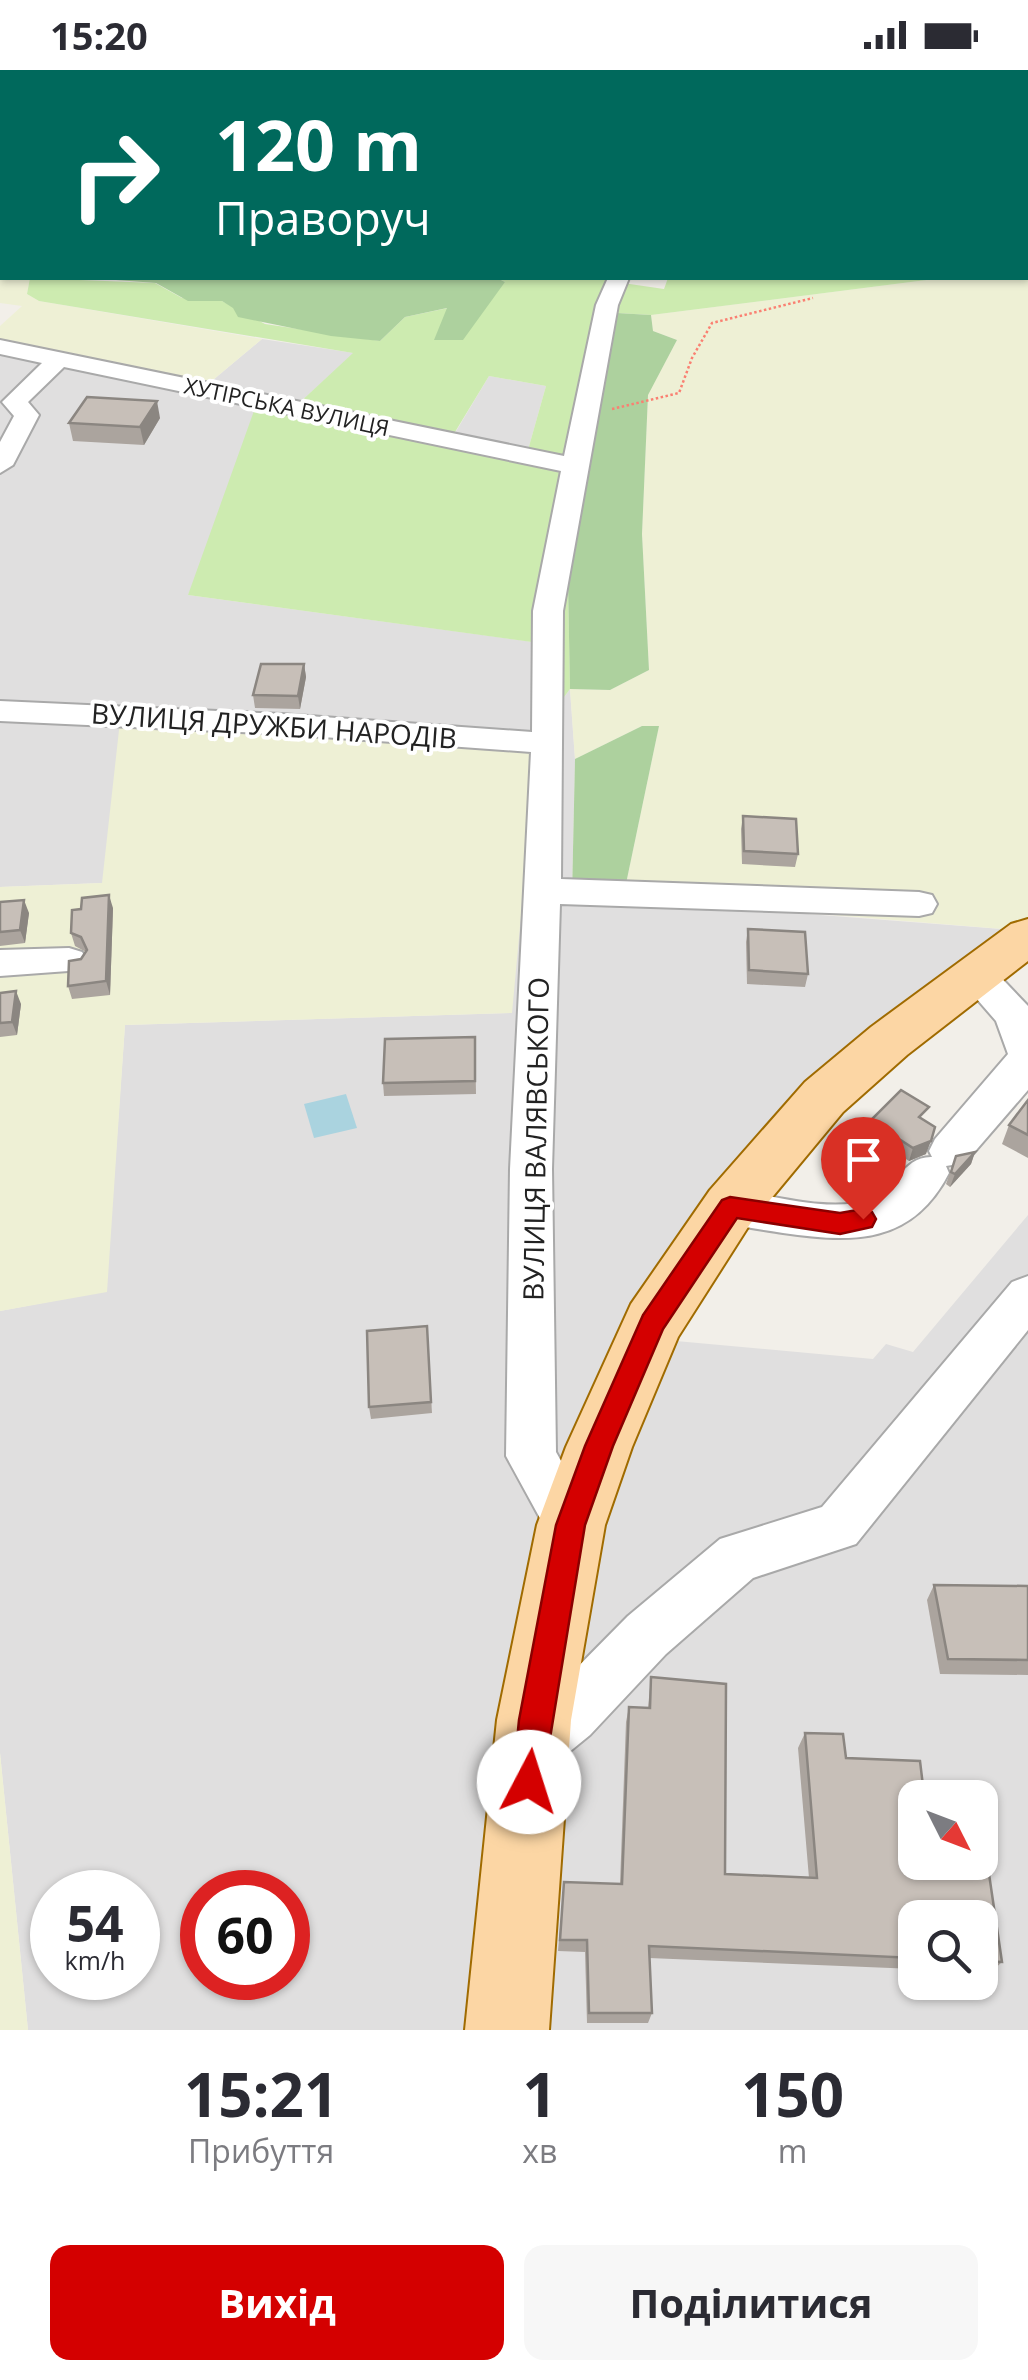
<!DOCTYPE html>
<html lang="uk">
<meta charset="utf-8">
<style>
body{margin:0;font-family:"Open Sans",sans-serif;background:#f7f7f7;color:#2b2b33;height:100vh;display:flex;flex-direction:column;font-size:38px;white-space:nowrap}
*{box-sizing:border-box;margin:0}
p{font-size:32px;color:#7c7c81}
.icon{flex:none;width:55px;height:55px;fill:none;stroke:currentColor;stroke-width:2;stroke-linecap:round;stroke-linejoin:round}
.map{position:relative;height:1960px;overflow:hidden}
.panel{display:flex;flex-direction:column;background:#fff;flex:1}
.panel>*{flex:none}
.guide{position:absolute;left:0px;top:0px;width:1030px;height:210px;box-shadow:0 2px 8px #0004;background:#00695c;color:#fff;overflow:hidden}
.needle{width:65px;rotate:132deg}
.controls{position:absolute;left:898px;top:1710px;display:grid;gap:20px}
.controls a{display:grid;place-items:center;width:100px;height:100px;border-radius:20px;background:#fff;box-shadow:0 2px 8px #0004;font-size:50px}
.speed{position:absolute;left:30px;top:1800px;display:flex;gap:20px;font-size:50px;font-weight:700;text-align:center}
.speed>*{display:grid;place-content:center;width:130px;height:130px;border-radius:50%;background:#fff;box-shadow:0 2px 8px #0004;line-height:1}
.speed small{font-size:25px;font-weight:400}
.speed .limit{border:15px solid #d22;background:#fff;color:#111}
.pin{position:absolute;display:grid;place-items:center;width:85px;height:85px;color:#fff;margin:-102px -42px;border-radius:50% 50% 50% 0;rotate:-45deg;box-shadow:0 0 10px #0007}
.pin .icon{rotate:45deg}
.me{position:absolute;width:110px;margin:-55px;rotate:5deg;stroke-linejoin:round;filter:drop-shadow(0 0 8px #0008)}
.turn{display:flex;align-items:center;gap:35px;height:210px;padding:0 50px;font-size:45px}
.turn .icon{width:130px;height:130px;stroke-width:2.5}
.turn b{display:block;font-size:70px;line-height:85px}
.eta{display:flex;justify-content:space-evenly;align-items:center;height:170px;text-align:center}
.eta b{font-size:60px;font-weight:700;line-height:70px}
.cta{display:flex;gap:20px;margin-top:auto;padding:20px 50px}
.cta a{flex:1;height:115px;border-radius:20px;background:#d40000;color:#fff;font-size:40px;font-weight:700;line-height:115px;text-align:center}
.cta a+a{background:#f7f7f7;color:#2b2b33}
.status{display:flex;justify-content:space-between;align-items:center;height:70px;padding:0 50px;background:#fff;direction:ltr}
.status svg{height:28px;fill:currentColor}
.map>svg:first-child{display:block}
</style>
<div class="status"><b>15:20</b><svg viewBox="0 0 49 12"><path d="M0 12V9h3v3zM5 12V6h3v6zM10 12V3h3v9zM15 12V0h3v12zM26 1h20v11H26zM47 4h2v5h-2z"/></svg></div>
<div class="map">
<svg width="1028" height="1960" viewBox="0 0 1028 1960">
<rect width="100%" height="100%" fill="#f2efe9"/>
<g fill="#e0dfdf" fill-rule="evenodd">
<path d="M 262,269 L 354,283 L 297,335 L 188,525 L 533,572 L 539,660 L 570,619 L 575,689 L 572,826 L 1028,861 L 1028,893 L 1014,882 L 891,975 L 654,1269 L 873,1289 L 886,1274 L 913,1282 L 1028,1145 L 1028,1960 L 28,1960 L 0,1683 L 0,1241 L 106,1221 L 125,955 L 512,943 L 102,813 L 0,817 L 0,281 L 195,325 ZM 915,1728 L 980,1728 L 980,1792 L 915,1792 ZM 52,1822 L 138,1822 L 138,1908 L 52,1908 ZM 202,1822 L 288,1822 L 288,1908 L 202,1908 ZM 915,1848 L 980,1848 L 980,1912 L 915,1912 Z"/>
<polygon points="489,306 546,316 528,380 452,368"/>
</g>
<g fill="#eef0d5">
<polygon points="1028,196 1028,861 623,828 659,656 642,656 575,689 570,619 610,620 649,600 642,464 648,324 677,270 653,261 651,245 942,208 1028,208"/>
<polygon points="0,203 2,208 30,208 27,224 39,231 262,269 195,325 0,281 0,256 22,236 0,233"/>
<polygon points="121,642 538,662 512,943 125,955 107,1222 0,1241 0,817 102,813"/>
<polygon points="0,1683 3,1713 28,1960 0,1960"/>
</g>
<g fill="#cdebb0" fill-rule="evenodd">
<polygon points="0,0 696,0 2,2 0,133"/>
<path d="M 30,208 L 155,213 L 182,228 L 222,231 L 265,254 L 380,271 L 405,247 L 448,238 L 505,212 L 497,208 L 610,208 L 609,211 L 664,219 L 668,208 L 942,208 L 651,245 L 600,242 L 566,407 L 570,619 L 538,662 L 532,572 L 188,525 L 259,327 L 297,335 L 353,283 L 39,231 L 27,224 ZM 489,306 L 546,316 L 528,380 L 452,367 Z"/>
</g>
<g fill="#add19e">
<polygon points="89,208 497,208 505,212 463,270 434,270 447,238 405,247 380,271 331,266 238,247 233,238 222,231 188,231 156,213"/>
<polygon points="600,242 651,245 653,261 677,270 648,325 642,464 649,600 610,620 570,619 566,407"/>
<polygon points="642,656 659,656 623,828 572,826 575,689"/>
</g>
<polygon fill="#aad3df" points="346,1024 357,1058 314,1068 304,1034"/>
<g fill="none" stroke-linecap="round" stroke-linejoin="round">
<defs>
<g id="minor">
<rect x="687" y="0" width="16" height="2"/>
<polygon points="608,208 629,208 618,235 563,541 561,809 919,822 932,825 937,834 932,843 919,846 560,834 552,1099 556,1382 597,1455 589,1472 571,1480 553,1472 506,1386 510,1099 531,682 281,664 0,651 0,631 281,644 532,662 533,541 561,401 64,297 28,332 39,345 13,395 0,403 0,372 14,346 2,332 42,293 0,284 0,270 564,386 596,235"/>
<polygon points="69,878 82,882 88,891 82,900 0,906 0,880"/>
<path d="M 975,891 L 989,895 L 1028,936 L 1028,1020 L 965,1093 L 946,1096 L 949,1103 C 912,1175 853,1173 783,1163 C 760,1159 737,1157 715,1150 L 708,1137 L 715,1124 L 730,1119 C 773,1125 828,1143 870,1130 C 895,1122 902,1086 932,1087 L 929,1081 L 935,1069 L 1008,984 L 996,951 L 956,905 L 961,895 Z"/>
<polygon points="1028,1206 1028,1260 856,1474 753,1508 666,1584 590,1665 552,1696 532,1704 512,1696 504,1676 512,1656 550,1625 628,1546 720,1469 822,1437 1012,1212"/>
</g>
<polygon id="major" points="1028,849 1028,891 907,985 843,1042 750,1154 678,1267 632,1377 605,1455 571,1650 549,1960 465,1960 497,1650 537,1455 566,1377 631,1234 710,1120 805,1012 871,957 1011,854"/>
</defs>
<use href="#minor" stroke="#a9a9a9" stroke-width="4"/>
<use href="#major" stroke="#a06b00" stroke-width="4"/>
<g stroke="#fa8072" stroke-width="2.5" stroke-dasharray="2.5 2.5" stroke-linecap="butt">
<polyline points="381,208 415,208"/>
<polyline points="612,339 679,323 692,288 712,253 813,228"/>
</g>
<use href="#minor" fill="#fff" fill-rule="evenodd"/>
<use href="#major" fill="#fcd6a4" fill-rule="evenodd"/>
</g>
<g fill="#aba49e">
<polygon points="160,348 144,375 73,371 69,353"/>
<polygon points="304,594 306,607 300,639 255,638 253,625"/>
<polygon points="743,746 798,784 795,797 742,794 741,759"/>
<polygon points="0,832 29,843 25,873 0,876"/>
<polygon points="113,838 110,925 72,929 68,916 86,882 75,876 71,863"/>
<polygon points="748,859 808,904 805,917 747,914 746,872"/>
<polygon points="0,923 21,934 17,965 0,967"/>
<polygon points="475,967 476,1024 384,1026 383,1013"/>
<polygon points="1028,1030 1028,1088 1002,1074 1009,1055"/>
<polygon points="925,1050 926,1084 909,1091 892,1080 883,1089 858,1073 861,1060"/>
<polygon points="975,1082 971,1094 950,1117 946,1114 956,1086"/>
<polygon points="427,1256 432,1343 371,1349 369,1337"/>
<polygon points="934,1515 1028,1516 1028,1605 940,1604 927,1530"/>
<polygon points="651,1607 725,1804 809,1808 798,1678 805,1663 846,1688 924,1724 1002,1892 990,1903 980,1902 980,1848 915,1848 915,1899 649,1888 652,1943 648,1953 587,1953 585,1882 558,1881 564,1812 620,1814 626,1652 629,1637 648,1638"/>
</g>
<g fill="#8b8681">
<polygon points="157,331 160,348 144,375 140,357"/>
<polygon points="304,594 306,607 300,639 298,626"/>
<polygon points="109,825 113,838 110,925 106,911"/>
<polygon points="24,830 29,843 25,873 20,860"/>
<polygon points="16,921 21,934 17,965 12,952"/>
<polygon points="896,1067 892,1080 883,1089 886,1076"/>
<polygon points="931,1071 926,1084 909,1091 913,1078"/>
<polygon points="975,1082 971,1094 950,1117 955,1104"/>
</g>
<g fill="#c7bfb8" stroke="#8b8681" stroke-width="2.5">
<polygon points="87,327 157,331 140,357 69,353"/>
<polygon points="261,594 304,594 298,626 253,625"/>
<polygon points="743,746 796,749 798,784 744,781"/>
<polygon points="109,825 106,911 68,916 69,891 81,889 87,880 81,867 71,863 72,840 81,839 82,828"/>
<polygon points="24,830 20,860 0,862 0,832"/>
<polygon points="748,859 805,862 808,904 749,900"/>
<polygon points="16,921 12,952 0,953 0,923"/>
<polygon points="475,967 475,1011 383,1013 385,969"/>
<polygon points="901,1020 929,1037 919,1047 935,1057 931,1071 913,1078 896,1067 886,1076 861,1060"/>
<polygon points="1028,1030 1028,1065 1009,1055"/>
<polygon points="975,1082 955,1104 951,1102 956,1086"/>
<polygon points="427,1256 431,1332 369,1337 367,1261"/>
<polygon points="934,1515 1028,1516 1028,1590 948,1589"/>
<polygon points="651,1607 726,1614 725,1804 817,1808 805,1663 843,1664 846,1688 920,1691 924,1724 977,1726 978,1728 915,1728 915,1792 980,1792 980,1743 1002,1892 980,1891 980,1848 915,1848 915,1888 649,1876 652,1943 589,1943 587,1870 560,1870 564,1812 622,1814 629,1637 650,1638"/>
</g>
<polygon fill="#d40000" stroke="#8a0000" stroke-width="2.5" points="730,1127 840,1143 863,1139 872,1142 876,1149 872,1157 840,1164 737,1148 663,1259 613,1376 585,1455 541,1723 529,1728 517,1723 513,1712 519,1650 556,1455 585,1376 643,1245 722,1130"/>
<g text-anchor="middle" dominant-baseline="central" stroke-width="8" stroke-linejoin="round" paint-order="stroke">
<g font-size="22" fill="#222" stroke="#fff">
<text transform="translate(287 336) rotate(12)">ХУТІРСЬКА ВУЛИЦЯ</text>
</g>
<g font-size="28" fill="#222" stroke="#fff">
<text transform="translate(274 655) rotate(4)">ВУЛИЦЯ ДРУЖБИ НАРОДІВ</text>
<text transform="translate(535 1069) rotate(-89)">ВУЛИЦЯ ВАЛЯВСЬКОГО</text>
</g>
</g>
</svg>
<div class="controls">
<a><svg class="needle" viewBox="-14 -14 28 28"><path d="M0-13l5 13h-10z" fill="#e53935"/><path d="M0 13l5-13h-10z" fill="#7c7c81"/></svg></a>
<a><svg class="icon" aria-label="search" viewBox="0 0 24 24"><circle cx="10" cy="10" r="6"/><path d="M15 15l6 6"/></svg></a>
</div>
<div class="speed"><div>54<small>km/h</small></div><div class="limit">60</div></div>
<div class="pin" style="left:863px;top:1149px;background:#d93025"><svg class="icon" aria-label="arrive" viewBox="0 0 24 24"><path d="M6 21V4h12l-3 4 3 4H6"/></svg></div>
<svg class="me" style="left:529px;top:1712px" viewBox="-20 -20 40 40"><circle r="19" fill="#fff"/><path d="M0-13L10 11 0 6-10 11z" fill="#d40000"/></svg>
<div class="guide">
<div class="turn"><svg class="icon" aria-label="right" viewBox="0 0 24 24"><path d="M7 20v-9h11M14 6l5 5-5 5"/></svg><div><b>120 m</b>Праворуч</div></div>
</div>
</div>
<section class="panel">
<div class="eta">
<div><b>15:21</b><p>Прибуття</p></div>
<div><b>1</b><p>хв</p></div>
<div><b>150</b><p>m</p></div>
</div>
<div class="cta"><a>Вихід</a><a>Поділитися</a></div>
</section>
